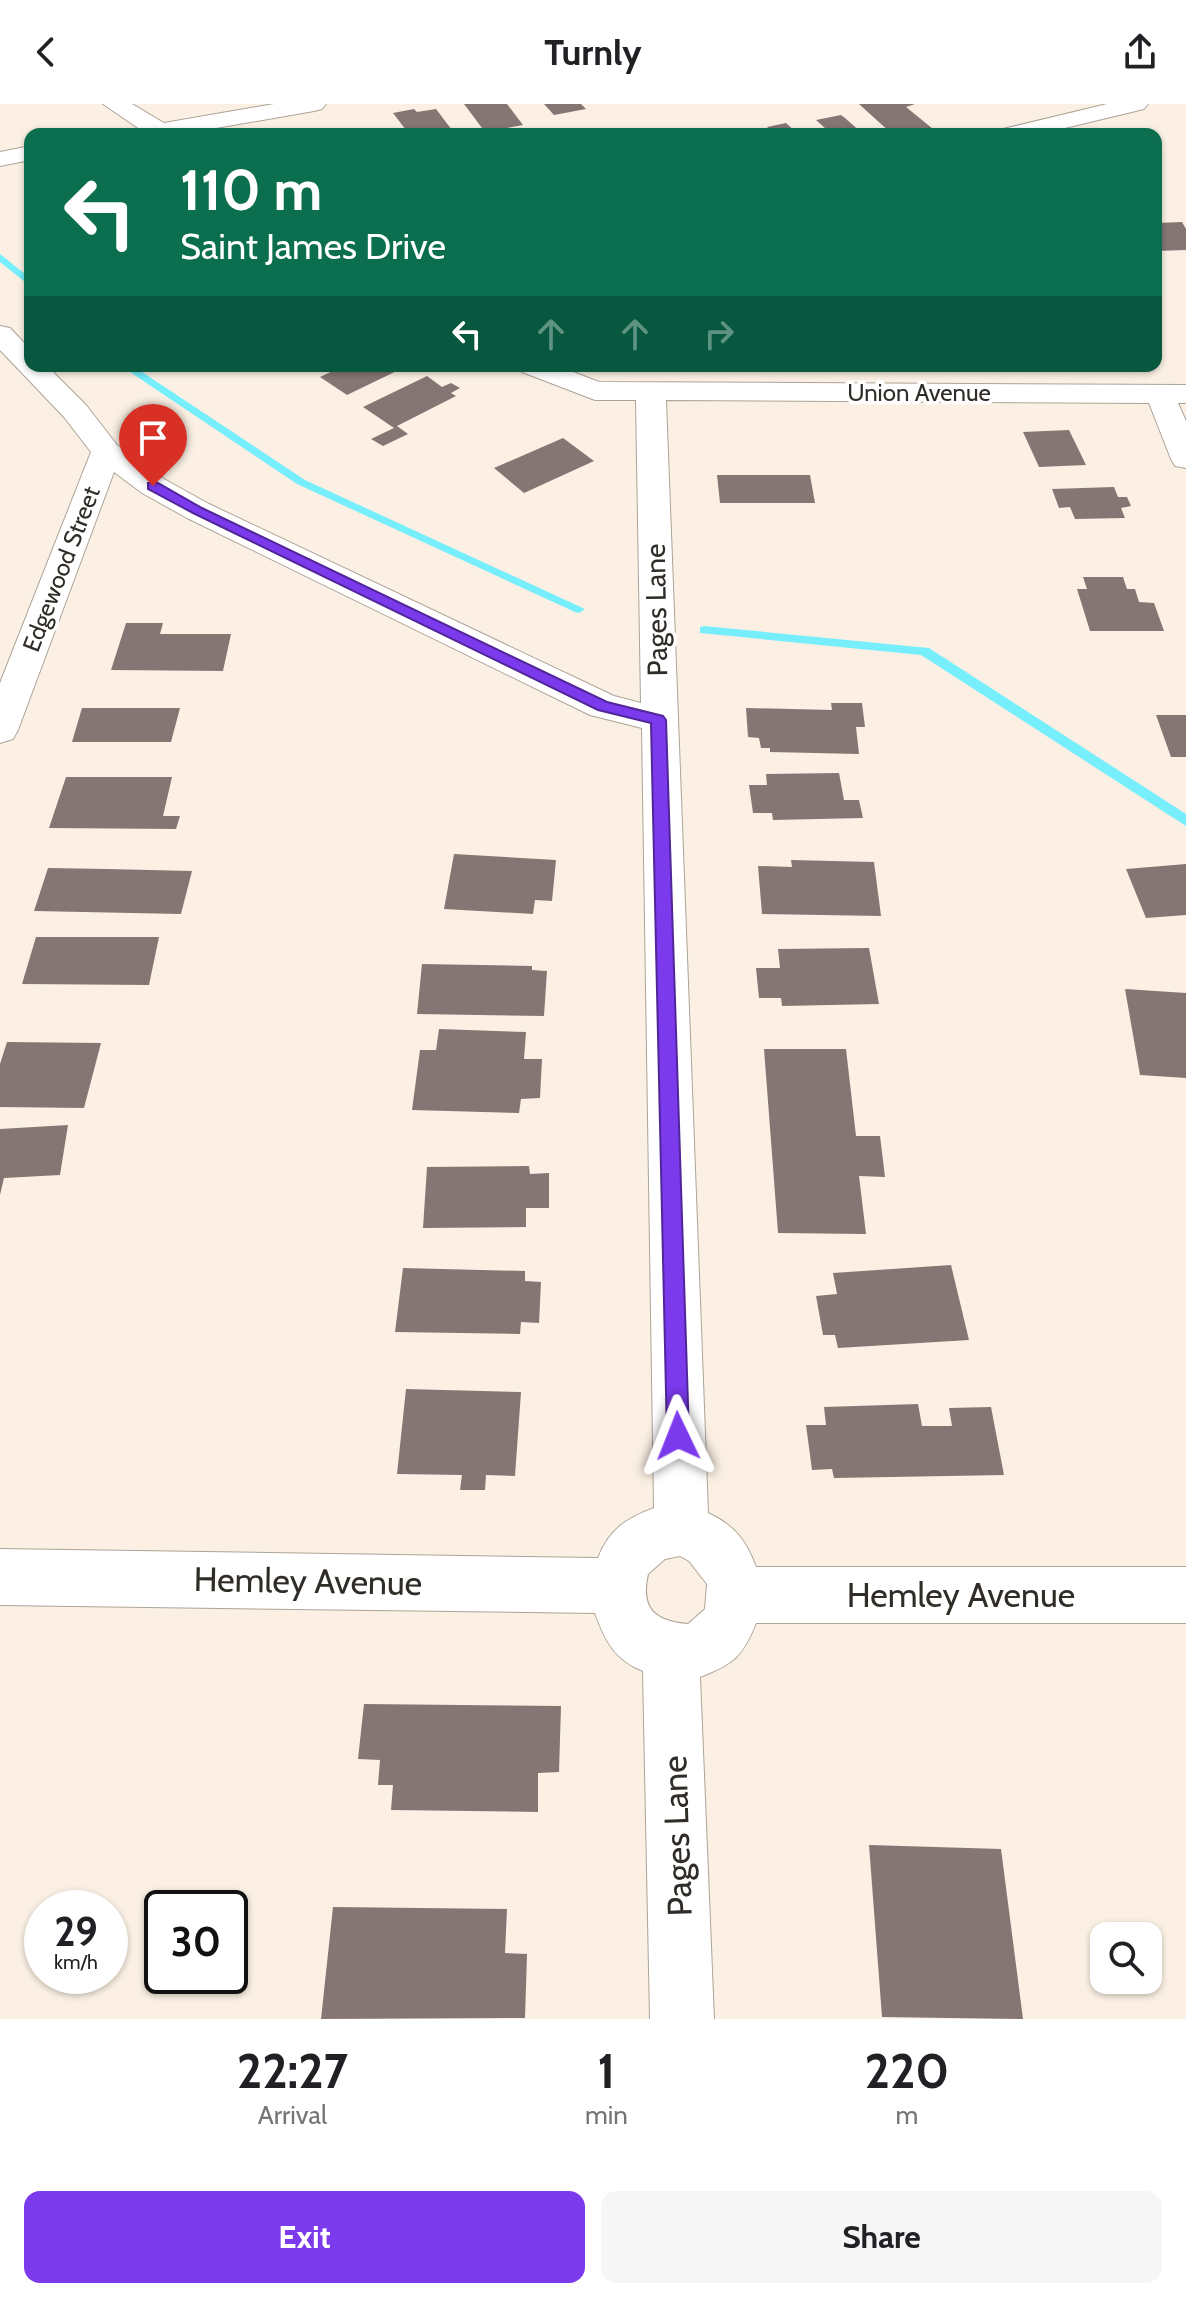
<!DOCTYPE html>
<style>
body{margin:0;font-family:Cabin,sans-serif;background:#f6f6f6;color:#202124;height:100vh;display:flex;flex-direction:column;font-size:30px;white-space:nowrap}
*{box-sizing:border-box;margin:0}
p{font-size:26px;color:#757577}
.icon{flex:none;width:44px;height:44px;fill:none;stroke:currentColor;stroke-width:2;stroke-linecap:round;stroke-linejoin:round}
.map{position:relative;height:1915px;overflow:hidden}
.details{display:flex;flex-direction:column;background:#fff;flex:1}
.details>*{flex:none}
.hud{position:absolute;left:24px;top:24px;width:1138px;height:244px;border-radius:16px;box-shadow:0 2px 6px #0004;background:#0b6e4f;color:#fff;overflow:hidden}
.buttons{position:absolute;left:1090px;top:1818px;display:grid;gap:16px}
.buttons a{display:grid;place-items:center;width:72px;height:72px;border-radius:16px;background:#fff;box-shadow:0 2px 6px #0004;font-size:40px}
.speed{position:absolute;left:24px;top:1786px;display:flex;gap:16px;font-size:40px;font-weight:700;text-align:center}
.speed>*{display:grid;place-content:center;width:104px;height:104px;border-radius:50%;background:#fff;box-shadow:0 2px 6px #0004;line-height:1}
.speed small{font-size:20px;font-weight:400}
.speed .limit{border:4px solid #111;border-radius:12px;background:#fff;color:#111}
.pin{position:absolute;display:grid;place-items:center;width:68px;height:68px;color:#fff;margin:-82px -34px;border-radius:50% 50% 50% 0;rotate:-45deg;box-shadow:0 0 8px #0007}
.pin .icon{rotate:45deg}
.me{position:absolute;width:88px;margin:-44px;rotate:358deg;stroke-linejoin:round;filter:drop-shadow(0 0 6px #0008)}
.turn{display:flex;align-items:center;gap:28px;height:168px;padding:0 24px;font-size:36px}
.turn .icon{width:104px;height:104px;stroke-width:2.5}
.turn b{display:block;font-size:56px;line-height:68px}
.lanes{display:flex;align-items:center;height:76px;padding:0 24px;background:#0003;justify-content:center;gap:40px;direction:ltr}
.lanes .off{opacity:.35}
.eta{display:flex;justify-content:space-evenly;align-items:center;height:136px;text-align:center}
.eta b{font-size:48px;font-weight:800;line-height:56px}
.action{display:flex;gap:16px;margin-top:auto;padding:16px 24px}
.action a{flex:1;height:92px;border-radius:16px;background:#7c3aed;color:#fff;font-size:32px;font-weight:800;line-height:92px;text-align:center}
.action a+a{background:#f6f6f6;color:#202124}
header{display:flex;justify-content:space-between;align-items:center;height:104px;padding:0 24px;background:#fff;font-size:36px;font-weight:800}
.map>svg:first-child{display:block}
</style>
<header><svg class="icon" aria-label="back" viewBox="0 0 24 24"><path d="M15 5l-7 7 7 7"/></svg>Turnly<svg class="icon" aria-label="share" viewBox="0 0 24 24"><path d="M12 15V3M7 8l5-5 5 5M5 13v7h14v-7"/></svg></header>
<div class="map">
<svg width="1186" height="1915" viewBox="0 0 1186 1915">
<rect width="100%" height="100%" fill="#fbf0e3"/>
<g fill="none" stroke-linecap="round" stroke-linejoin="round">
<g fill="#77eefc" fill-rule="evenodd">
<polygon points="0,150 30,174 30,182 0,158"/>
<polygon points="121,262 133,262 305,376 585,505 579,509 575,508 297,380"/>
<polygon points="704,522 929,544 1186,710 1186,722 921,551 700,529 700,523"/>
</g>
</g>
<g fill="#867673">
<polygon points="464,0 507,0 523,21 485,28"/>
<polygon points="544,0 581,0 586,5 554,11"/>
<polygon points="859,0 915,0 906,3 933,25 915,28 917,30 892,30"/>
<polygon points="414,5 417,8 436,5 455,30 409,30 393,9"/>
<polygon points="841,11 845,14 863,30 821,30 817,27 826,25 816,16"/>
<polygon points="786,19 798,30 775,30 767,23"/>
<polygon points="1182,118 1186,125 1186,146 1156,147 1156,119"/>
<polygon points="343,262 407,262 347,291 320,273"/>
<polygon points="427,272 442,283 451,279 460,284 451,289 456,292 397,322 408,330 383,342 371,335 394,324 363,303"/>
<polygon points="1069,326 1086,361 1039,363 1023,328"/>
<polygon points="563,334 594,357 524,389 494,364"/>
<polygon points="717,371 810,371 815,399 720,399"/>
<polygon points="1114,383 1118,393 1127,393 1131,402 1121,404 1125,414 1075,415 1070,403 1059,404 1052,385"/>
<polygon points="1083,473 1123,473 1127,485 1135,485 1139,498 1154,499 1164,527 1090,527 1077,485 1087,485"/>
<polygon points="126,519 163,519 160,530 231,530 223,567 111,566"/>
<polygon points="831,599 862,599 865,623 856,623 859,650 770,648 770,644 761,644 759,634 748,633 746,604 832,606"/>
<polygon points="82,604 180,604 171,638 72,638"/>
<polygon points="1156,611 1186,611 1186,653 1171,653"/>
<polygon points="839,669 844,696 859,696 863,714 773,716 772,709 753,709 749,681 767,681 766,670"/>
<polygon points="66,673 172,673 163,712 180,712 176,725 49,724"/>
<polygon points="454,750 556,756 552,797 535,796 533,810 444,805"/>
<polygon points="791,756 874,758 881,812 762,810 758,762 792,763"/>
<polygon points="1186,760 1186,811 1146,814 1126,765"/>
<polygon points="48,764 107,765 192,767 181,810 34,807"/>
<polygon points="36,833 159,833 149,881 22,880"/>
<polygon points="869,844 879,900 782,902 781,894 759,894 756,864 780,864 778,845"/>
<polygon points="422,860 532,862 532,866 547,867 544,912 417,910"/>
<polygon points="1125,885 1186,889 1186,974 1140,971"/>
<polygon points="439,925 526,928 524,955 542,955 540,994 521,995 519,1009 412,1006 420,946 436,946"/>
<polygon points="7,938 101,939 84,1004 0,1003 0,960"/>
<polygon points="764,945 846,945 856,1032 880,1032 885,1073 859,1072 866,1130 778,1129"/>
<polygon points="68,1021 60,1071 4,1074 0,1091 0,1025"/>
<polygon points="529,1062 530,1070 549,1069 549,1104 526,1104 526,1123 423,1124 427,1063"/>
<polygon points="951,1161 969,1236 838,1244 835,1231 823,1231 816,1192 837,1190 833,1169"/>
<polygon points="403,1164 525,1167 525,1177 541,1178 539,1219 521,1218 520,1230 395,1228"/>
<polygon points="406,1285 521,1288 515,1372 486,1371 485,1386 460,1386 462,1371 397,1370"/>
<polygon points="918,1300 922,1322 952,1322 949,1304 991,1303 1004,1371 834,1374 832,1365 812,1366 806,1321 826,1321 824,1303"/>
<polygon points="364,1600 561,1602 559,1668 538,1669 538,1708 391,1706 393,1681 378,1681 380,1656 358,1655"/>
<polygon points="869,1741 1001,1745 1023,1915 882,1913"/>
<polygon points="333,1803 507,1805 505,1849 527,1850 525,1914 321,1915"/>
</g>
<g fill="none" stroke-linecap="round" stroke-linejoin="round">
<defs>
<g id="minor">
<polygon points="103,0 132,0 164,19 274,0 326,0 322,5 314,7 182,30 129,30 138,24"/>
<polygon points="1107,0 1148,0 1144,5 1040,30 999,30 1003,25"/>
<polygon points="30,42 30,56 0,62 0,48"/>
<path d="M 0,222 L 10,224 L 30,245 L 30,262 L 47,262 L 86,301 L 117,341 L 164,375 L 209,400 L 614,592 L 641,599 L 636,296 L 595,296 L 522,268 L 518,262 L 558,262 L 599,278 L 1186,281 L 1186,299 L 1178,299 L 1186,317 L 1186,364 L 1175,362 L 1171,355 L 1149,299 L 666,296 L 708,1409 C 734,1421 746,1436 756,1463 L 1186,1463 L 1186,1519 L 756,1519 C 743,1552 734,1560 700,1573 L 714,1915 L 650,1915 L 643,1567 C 615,1556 605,1537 595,1509 L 0,1501 L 0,1445 L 598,1454 C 609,1426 625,1415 654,1404 L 642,624 L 590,611 L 187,414 L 142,389 L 114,368 L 18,626 L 13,635 L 0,639 L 0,579 L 91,348 L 64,313 L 0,246 ZM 680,1452 L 689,1457 L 707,1480 L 705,1505 L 688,1520 C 656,1517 640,1506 648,1470 L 665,1455 Z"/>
</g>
</defs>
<use href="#minor" stroke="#ada397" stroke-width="2"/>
<use href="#minor" fill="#fff" fill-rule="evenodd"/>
</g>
<polygon fill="#7c3aed" stroke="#51269a" stroke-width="2" points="148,379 158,379 202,404 607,598 663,612 666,616 689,1332 686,1339 678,1343 670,1339 667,1332 651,619 598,606 193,409 148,385"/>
<g text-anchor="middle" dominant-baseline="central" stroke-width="7" stroke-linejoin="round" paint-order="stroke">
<g font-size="24" fill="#302c27" stroke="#fff">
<text x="919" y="288">Union Avenue</text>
<text transform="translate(61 465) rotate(-69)">Edgewood Street</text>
</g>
<g font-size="28" fill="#302c27" stroke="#fff">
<text transform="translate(656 506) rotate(-91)">Pages Lane</text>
</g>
<g font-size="34" fill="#302c27" stroke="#fff">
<text transform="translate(308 1477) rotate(1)">Hemley Avenue</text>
<text x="961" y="1491">Hemley Avenue</text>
<text transform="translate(677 1732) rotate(-92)">Pages Lane</text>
</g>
</g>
</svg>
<div class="buttons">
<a><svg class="icon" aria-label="search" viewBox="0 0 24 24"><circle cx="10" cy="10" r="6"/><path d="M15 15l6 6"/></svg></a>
</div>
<div class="speed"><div>29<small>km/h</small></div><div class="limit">30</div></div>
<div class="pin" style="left:153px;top:382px;background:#d93025"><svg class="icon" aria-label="arrive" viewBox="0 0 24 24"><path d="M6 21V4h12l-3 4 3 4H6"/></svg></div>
<svg class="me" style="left:678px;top:1332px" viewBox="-20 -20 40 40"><path d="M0-17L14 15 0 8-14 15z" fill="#7c3aed" stroke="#fff" stroke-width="4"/></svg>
<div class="hud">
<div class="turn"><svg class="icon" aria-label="left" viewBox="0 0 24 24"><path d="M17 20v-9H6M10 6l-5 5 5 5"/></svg><div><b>110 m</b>Saint James Drive</div></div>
<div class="lanes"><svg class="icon" aria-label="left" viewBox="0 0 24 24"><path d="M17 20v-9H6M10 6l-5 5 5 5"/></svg><svg class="icon off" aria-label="ahead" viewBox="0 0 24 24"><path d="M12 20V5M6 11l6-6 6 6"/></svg><svg class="icon off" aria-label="ahead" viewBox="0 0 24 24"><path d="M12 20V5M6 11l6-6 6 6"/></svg><svg class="icon off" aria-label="right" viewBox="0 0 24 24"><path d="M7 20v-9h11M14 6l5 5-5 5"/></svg></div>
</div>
</div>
<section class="details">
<div class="eta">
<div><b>22:27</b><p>Arrival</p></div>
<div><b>1</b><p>min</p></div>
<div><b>220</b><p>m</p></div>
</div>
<div class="action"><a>Exit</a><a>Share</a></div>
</section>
